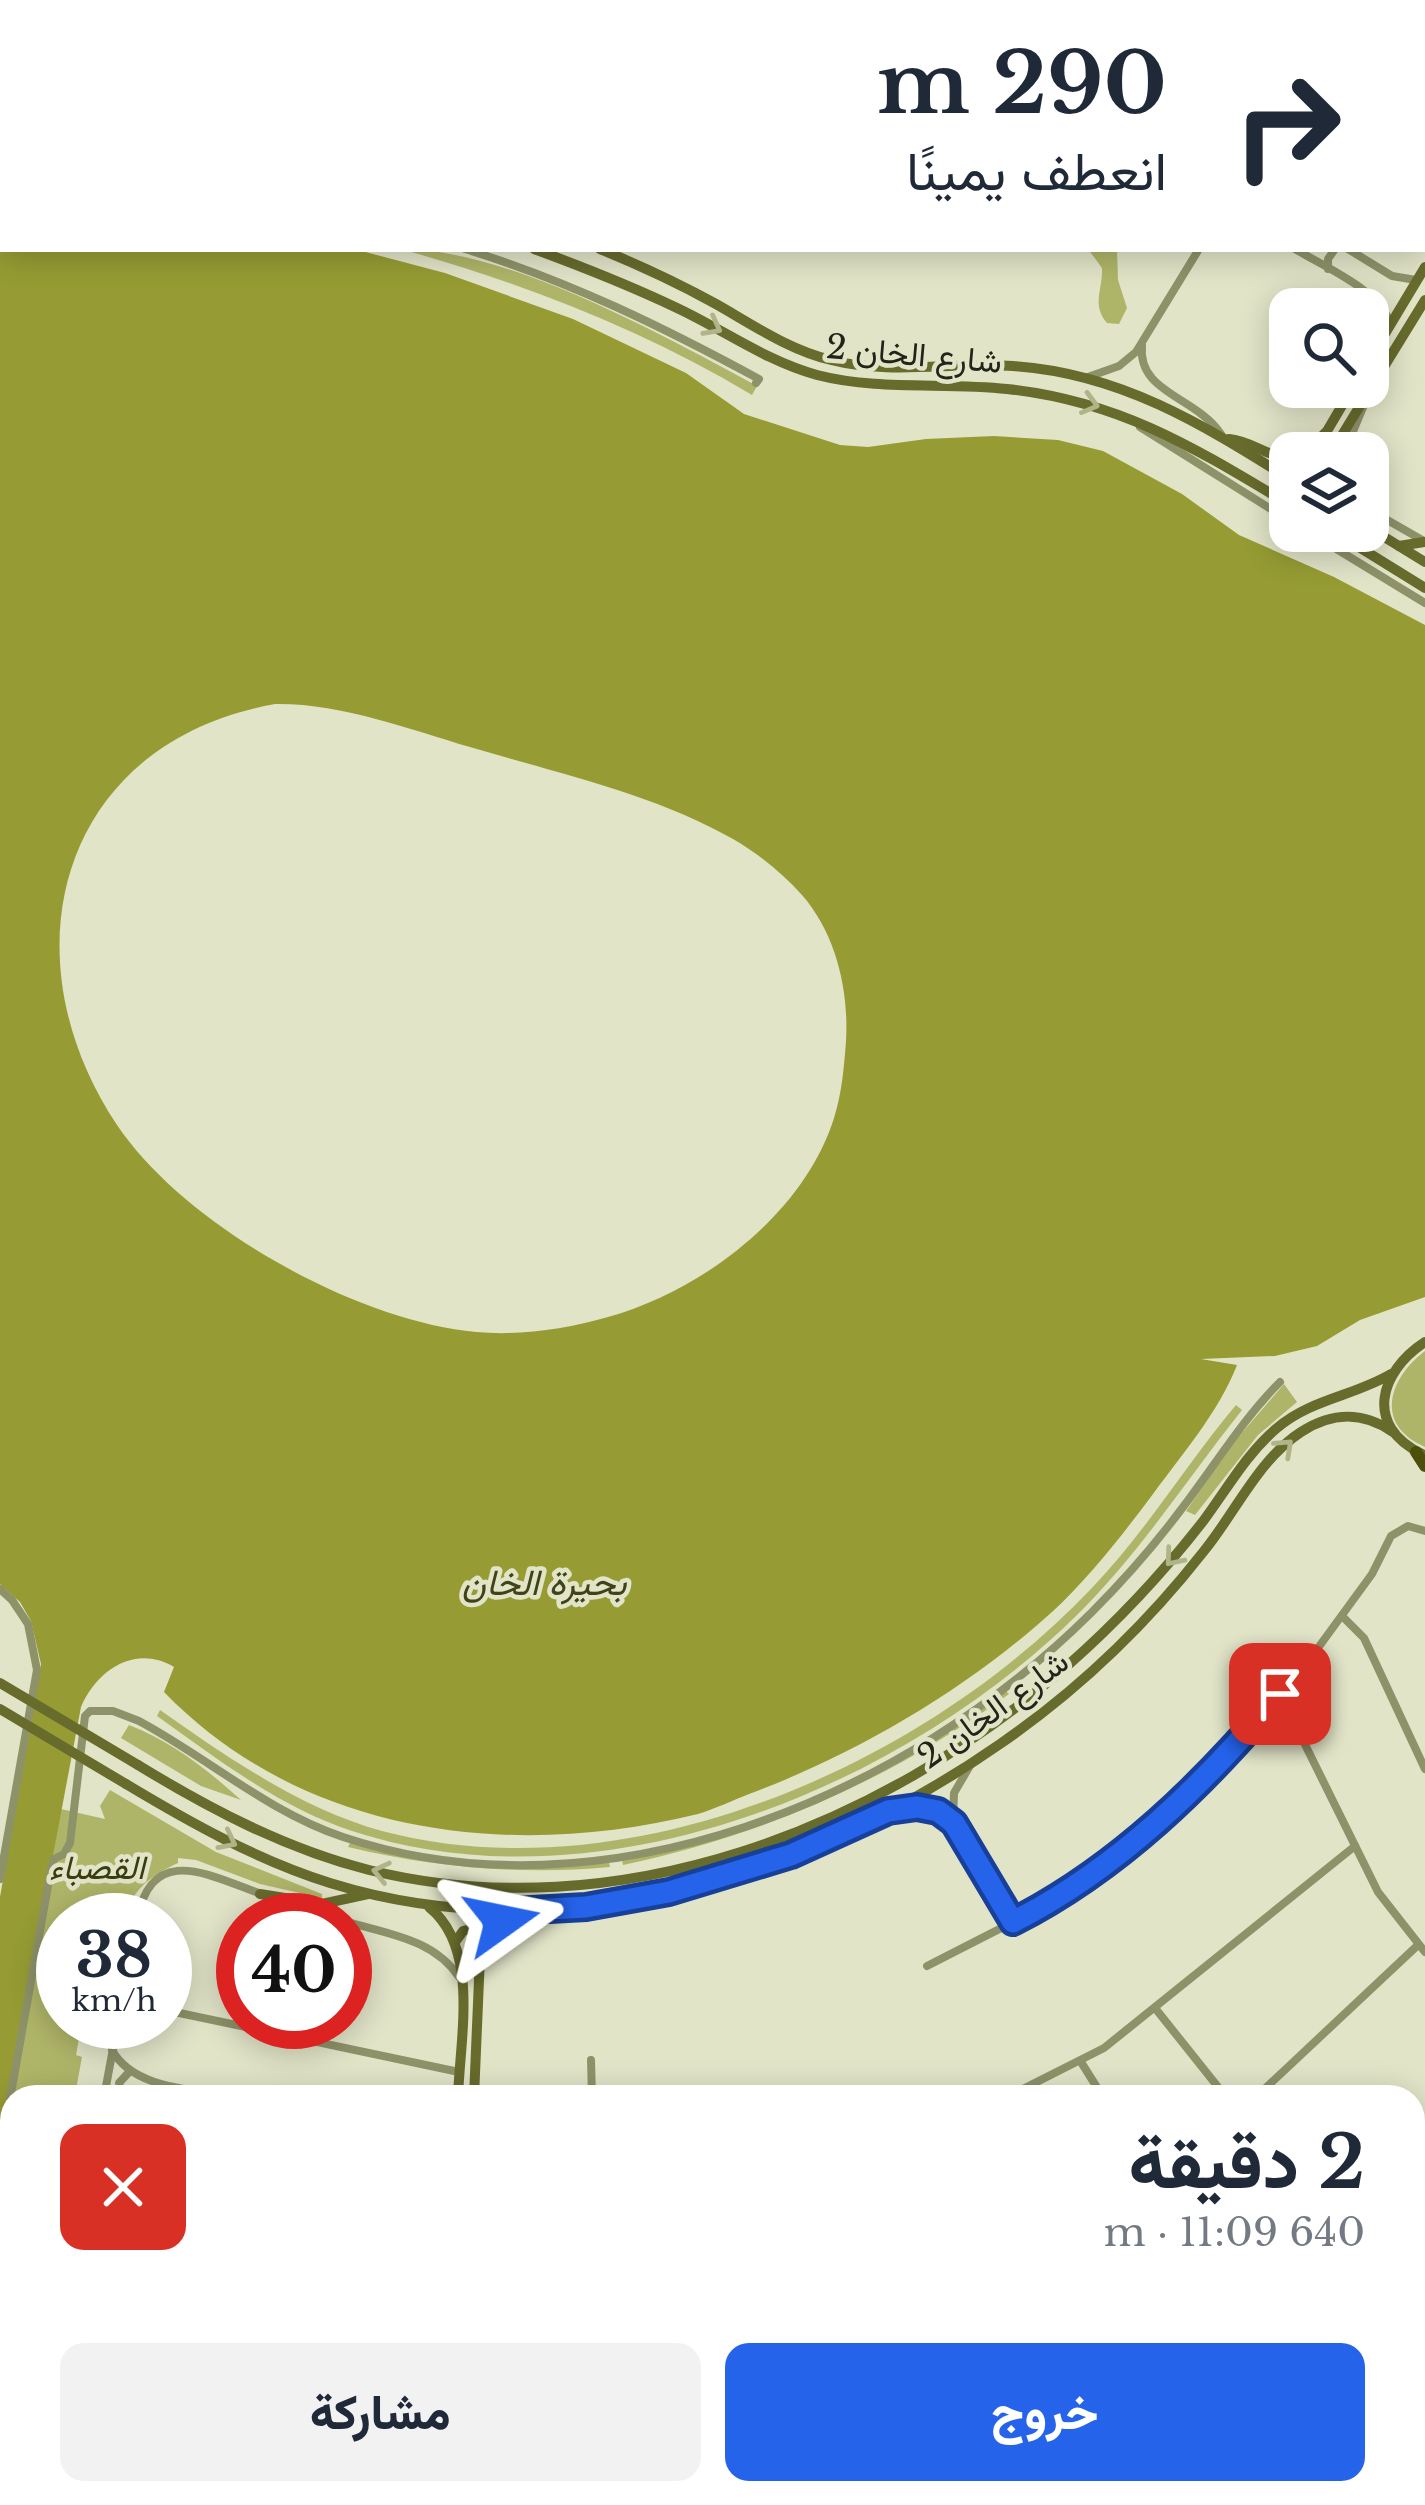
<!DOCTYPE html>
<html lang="ar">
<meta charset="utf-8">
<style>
body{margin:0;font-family:"Libre Baskerville",Vazirmatn,serif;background:#f2f2f3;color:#1f2937;direction:rtl;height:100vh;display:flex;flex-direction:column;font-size:45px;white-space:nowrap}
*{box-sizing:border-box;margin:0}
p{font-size:39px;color:#747a83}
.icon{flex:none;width:66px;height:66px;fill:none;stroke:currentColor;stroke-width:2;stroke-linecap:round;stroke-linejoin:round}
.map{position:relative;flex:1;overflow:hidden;direction:ltr}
.details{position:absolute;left:0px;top:2085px;width:1425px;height:420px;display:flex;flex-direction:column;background:#fff;border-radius:36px 36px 0 0;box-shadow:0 6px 30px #0003;direction:rtl}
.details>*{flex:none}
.banner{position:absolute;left:0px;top:0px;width:1425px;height:252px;box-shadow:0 6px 30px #0003;direction:rtl;background:#fff;color:#1f2937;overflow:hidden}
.buttons{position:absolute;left:1269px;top:288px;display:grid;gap:24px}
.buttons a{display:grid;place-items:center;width:120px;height:120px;border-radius:24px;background:#fff;box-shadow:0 6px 30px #0003;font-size:60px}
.speed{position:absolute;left:36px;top:1893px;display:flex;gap:24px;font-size:60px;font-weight:700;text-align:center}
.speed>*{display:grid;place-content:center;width:156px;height:156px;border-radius:50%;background:#fff;box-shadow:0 6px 30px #0003;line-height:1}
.speed small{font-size:30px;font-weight:400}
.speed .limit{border:18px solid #d22;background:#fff;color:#111}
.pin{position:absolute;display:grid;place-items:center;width:102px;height:102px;color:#fff;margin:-51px;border-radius:24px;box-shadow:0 6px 18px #0006}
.me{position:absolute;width:132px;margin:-66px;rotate:78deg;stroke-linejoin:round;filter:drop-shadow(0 0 9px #0008)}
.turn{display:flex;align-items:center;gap:42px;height:252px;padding:0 60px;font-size:54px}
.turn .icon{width:156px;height:156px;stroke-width:2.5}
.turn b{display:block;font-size:84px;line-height:102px}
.round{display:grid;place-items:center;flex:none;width:126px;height:126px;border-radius:24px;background:#f2f2f3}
.overview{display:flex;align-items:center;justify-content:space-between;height:204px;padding:0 60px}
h1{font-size:72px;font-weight:800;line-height:90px}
.button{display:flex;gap:24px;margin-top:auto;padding:24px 60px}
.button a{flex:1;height:138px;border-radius:24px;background:#2563eb;color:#fff;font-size:48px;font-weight:800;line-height:138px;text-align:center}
.button a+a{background:#f2f2f3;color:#1f2937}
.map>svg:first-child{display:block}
</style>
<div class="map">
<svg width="1425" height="2505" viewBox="0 0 1425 2505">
<rect width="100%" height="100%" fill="#e1e4c7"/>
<g fill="#afb568">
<path d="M 401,249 C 509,249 662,335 757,386 L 752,395 C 641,329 525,284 401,249 Z"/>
<path d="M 1088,249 L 1117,249 L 1118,280 L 1127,308 L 1119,324 L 1107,323 C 1091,304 1103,290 1102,268 Z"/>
<path d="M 1425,1351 L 1425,1447 C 1374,1425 1388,1379 1425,1351 Z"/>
<polygon points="1284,1384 1297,1402 1258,1435 1195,1515 1186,1511 1233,1443"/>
<path d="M 1236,1405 L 1242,1410 C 1187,1479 1140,1553 1077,1615 C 899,1790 599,1912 352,1831 C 281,1808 217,1759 157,1716 L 160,1710 C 228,1758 302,1809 382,1831 C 628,1896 921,1767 1090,1590 C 1145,1533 1185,1466 1236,1405 Z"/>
<path d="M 1006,1691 L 1009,1694 C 891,1779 765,1835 623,1865 L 622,1859 C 672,1846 724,1836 773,1819 C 857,1790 934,1743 1006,1691 Z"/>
<path d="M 129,1725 C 171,1741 208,1770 241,1800 L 201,1786 L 121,1738 Z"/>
<path d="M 110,1790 L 216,1852 L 322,1894 L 322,1898 L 260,1884 L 196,1860 L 178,1858 L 178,1863 C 152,1875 129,1891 125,1920 L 63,1920 L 63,2022 L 82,2022 L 76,2055 L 82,2057 L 75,2095 L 12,2097 L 12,2376 L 0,2374 L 0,2136 L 61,1809 L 105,1819 L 100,1806 Z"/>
<path d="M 351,1841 C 436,1867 520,1872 609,1862 L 610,1867 C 520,1875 437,1868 348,1847 Z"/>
</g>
<path fill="#969c33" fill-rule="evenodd" d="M 0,230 L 3,230 L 3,249 L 354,249 L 445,273 L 573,319 L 686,373 L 744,414 L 840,445 L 868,447 L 926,439 L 994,436 L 1058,440 L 1103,451 L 1182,494 L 1239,535 L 1334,577 L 1425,625 L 1425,1297 L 1360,1320 L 1317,1346 L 1275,1356 L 1201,1359 L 1237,1365 C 1218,1413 1183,1453 1153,1494 C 1123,1534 1089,1578 1052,1612 C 967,1689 857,1754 749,1794 C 733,1800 715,1809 698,1814 C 511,1860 304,1836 164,1692 L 174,1667 C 135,1644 97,1670 81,1707 L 0,2136 L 0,1897 L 41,1664 L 31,1621 L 20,1602 L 0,1584 ZM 275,704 C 341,703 408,729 470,747 C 557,773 654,794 733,839 C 759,854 782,873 802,895 C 836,934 849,990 846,1041 C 844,1067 842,1093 834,1118 C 804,1214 702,1291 608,1317 C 566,1329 520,1336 476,1332 C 356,1321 185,1226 117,1125 C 3,954 60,742 275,704 Z"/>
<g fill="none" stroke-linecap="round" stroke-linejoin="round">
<g stroke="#8e9269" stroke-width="8">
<polyline points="1147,0 1149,3"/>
<polyline points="1154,0 1155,3"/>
<polyline points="0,200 3,200"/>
<path d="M 465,249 C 569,281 663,327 759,379 L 756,383"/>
<path d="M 1295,249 C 1321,265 1385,293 1389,323"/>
<polyline points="1348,249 1392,276 1416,280"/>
<polyline points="1328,269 1328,259 1335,249"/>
<path d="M 1142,345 C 1137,393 1195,396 1221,434"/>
<polyline points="1088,377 1119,366 1136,352 1199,249"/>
<polyline points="1140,427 1290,521"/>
<polyline points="1344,453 1364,405"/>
<polyline points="1368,509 1424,541"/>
<polyline points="1307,531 1425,603"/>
<polyline points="0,1589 12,1600 28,1624 37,1670 0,1879"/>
<polyline points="1342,1616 1364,1638 1425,1769"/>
<polyline points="1280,1694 1378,1892 1425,1952"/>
<polyline points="895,1811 925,1807 954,1823 1013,1921"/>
<polyline points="953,1822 954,1793 971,1764"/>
<polyline points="289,1903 342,1920"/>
<path d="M 137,1920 C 152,1840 212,1877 264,1895"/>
<path d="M 345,1921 C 386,1934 433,1938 459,1977"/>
<polyline points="927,1966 1052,1902 1124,1850 1191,1792 1299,1674 1372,1574 1391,1536 1408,1526 1425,1531"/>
<polyline points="1155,2008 1226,2097"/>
<polyline points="165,2010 459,2072"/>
<path d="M 112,2050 C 133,2089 193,2089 233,2097"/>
<polyline points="591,2060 592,2097"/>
<polyline points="1081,2062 1103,2097"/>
<polyline points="104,2097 118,2022"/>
<polyline points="123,2097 119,2083 130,2071"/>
<polyline points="127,2097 144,2097"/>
<polyline points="1007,2097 1104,2048 1355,1846"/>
<polyline points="1256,2097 1418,1945"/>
<path d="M 0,2155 L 51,1869 L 54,1859 L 64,1854 L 70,1843 L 85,1716 L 90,1711 L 113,1711 L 139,1721 C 208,1758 268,1812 343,1837 C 603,1924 905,1798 1091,1613 C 1123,1581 1153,1547 1180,1511 C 1214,1467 1241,1421 1280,1382"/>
<polyline points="1422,2172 1425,2194"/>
<polyline points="1413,2211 1425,2223"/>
<polyline points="1413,2394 1425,2385"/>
<polyline points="141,2493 142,2505"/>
<polyline points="304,2493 306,2505"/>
<polyline points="828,2493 828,2505"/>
<polyline points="934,2493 936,2505"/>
<polyline points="1099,2493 1100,2505"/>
<polyline points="6,2505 12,2449"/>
<polyline points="418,2505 431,2502"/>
<polyline points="1242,2505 1265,2493"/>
</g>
<g stroke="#676b2c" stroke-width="10">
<polyline points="1293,0 1298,3"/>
<polyline points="1326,0 1331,3"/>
<polyline points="1422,58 1425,60"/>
<polyline points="1422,78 1425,80"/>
<polyline points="0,158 3,158"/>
<polyline points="0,179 3,179"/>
<path d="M 534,249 C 583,267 631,286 677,308 C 724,330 766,361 817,375 C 879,391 944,382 1007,389 C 1120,401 1195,448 1290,505"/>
<path d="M 600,249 C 639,265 678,283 716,304 C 753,325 789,350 831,360 C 889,375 953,362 1013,366 C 1120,373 1202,424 1290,479"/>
<polyline points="1368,362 1425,267"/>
<path d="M 1229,439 C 1252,441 1267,457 1290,458"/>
<polyline points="1305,453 1327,431 1353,387"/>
<polyline points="1331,453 1425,300"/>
<polyline points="1368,527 1425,562"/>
<polyline points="1333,531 1425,588"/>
<polyline points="1399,546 1424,542"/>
<path d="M 1422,1454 C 1364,1426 1379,1372 1425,1342"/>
<path d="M 138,1765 C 210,1809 286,1849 369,1870 C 617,1931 880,1829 1067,1666 C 1117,1622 1163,1573 1204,1520 C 1227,1489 1247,1453 1277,1428 C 1311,1399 1354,1396 1391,1374"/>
<path d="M 126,1784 C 191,1823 257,1860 330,1883 C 559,1954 809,1877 1000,1744 C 1077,1691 1146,1625 1204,1551 C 1235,1513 1259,1459 1301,1432 C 1332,1412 1362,1411 1393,1432"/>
<polyline points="260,1894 322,1904 368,1894"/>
<path d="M 429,1907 C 480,1948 460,2037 458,2097"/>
<polyline points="456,1941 463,1931 471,1929 482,1935 485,1943"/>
<polyline points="474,2097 480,1956 489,1935 513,1911"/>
</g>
<g stroke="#4b4f09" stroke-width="12">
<polyline points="1416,1452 1425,1466"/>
<polyline points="1413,2146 1425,2136"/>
<polyline points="1413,2177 1425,2166"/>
<polyline points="0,2388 12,2389"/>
<polyline points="0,2410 12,2412"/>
</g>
<g stroke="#676b2c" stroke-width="10">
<polyline points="0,1683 138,1765"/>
<polyline points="0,1709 126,1784"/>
</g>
</g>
<defs><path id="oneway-chevron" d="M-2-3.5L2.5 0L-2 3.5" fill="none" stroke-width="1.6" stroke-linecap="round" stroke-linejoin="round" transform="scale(3)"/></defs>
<g stroke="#b0b489">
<use href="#oneway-chevron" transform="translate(713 327) rotate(28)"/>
<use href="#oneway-chevron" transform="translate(1090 404) rotate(15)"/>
<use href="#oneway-chevron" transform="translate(1285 1447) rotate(-43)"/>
<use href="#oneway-chevron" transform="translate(1173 1558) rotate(130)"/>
<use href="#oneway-chevron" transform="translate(228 1841) rotate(27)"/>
<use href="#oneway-chevron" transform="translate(381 1872) rotate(-167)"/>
</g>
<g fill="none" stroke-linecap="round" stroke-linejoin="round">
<defs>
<path id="route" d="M 502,1921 L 513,1911 L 586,1907 L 669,1892 L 791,1855 L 888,1811 L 917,1807 L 938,1811 L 954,1823 L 1013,1922 C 1119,1868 1204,1784 1280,1694"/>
</defs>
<use href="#route" stroke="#184099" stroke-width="30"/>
<use href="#route" stroke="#2563eb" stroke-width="21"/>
</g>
<g text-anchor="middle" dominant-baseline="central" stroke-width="9" stroke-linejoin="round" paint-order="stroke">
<g font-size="33" fill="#232419" stroke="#e1e4c7">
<text transform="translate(914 354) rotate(5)">شارع الخان 2</text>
<text transform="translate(993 1709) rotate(-36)">شارع الخان 2</text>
</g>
<g font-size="33" font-style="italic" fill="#3a3d12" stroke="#e1e4c7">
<text x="97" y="1867">القصباء</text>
</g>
<g font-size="36" font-style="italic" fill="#404319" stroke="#e1e4c7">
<text x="544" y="1582">بحيرة الخان</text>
</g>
</g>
</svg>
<div class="buttons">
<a><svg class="icon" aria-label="search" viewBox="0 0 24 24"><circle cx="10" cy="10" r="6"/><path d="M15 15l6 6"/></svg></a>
<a><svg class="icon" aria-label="layers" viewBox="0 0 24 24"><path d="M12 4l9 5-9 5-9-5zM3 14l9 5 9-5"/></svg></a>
</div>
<div class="speed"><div>38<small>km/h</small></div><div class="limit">40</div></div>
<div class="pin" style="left:1280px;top:1694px;background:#d93025"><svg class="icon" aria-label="arrive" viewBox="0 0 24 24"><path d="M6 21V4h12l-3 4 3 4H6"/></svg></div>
<svg class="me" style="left:502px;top:1921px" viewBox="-20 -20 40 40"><path d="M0-17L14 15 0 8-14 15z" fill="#2563eb" stroke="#fff" stroke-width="4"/></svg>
<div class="banner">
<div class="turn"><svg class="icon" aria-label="right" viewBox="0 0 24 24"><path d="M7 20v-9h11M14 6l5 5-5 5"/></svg><div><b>290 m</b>انعطف يمينًا</div></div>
</div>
<section class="details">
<div class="overview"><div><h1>2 دقيقة</h1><p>640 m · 11:09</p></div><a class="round" style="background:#d93025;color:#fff"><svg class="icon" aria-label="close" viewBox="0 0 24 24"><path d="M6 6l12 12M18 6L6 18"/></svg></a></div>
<div class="button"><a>خروج</a><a>مشاركة</a></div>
</section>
</div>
